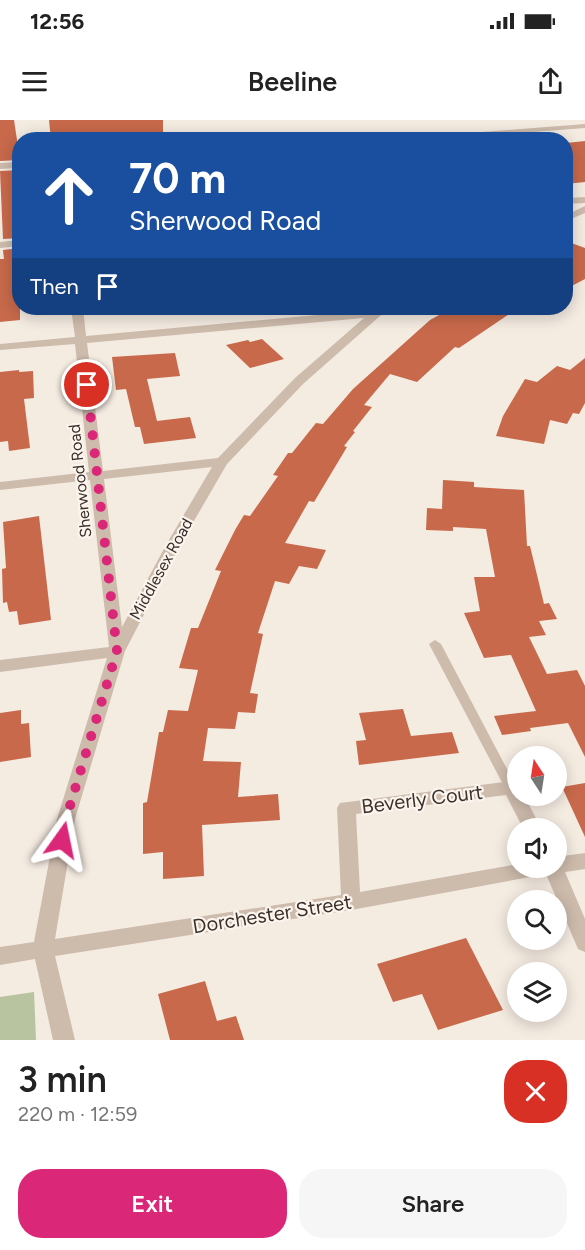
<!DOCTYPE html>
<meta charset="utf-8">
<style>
body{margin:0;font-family:Figtree,sans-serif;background:#f6f6f6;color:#222;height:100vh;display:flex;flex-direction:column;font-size:22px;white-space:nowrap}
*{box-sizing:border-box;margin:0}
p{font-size:20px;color:#767676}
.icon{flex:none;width:33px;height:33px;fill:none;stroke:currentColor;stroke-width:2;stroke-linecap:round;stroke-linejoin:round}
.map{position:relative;height:920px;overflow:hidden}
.drawer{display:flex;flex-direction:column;background:#fff;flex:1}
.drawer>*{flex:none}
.hud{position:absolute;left:12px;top:12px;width:561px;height:183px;border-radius:24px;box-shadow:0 3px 15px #0003;background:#1a4fa0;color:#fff;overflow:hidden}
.needle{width:39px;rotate:348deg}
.tools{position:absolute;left:507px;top:626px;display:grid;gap:12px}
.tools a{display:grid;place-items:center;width:60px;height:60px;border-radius:50%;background:#fff;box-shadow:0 3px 15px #0003;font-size:30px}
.pin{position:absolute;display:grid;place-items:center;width:51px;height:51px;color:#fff;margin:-26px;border:3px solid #fff;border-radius:50%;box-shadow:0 2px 6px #0007}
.me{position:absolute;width:66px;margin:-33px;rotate:12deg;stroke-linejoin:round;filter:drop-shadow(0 0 4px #0008)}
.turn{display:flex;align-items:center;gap:21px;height:126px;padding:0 18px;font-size:27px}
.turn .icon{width:78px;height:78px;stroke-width:2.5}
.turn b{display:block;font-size:42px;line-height:51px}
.then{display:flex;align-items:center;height:57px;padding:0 18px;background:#0003;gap:12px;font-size:22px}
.round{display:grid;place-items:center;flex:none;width:63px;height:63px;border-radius:24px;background:#f6f6f6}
.head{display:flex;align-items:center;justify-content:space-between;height:102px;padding:0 18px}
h1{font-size:36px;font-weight:600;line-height:45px}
.button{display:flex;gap:12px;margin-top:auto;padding:12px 18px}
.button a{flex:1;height:69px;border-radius:24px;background:#db2777;color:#fff;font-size:24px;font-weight:600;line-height:69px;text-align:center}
.button a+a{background:#f6f6f6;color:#222}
.status{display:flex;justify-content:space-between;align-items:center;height:42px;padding:0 30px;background:#fff;direction:ltr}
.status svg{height:16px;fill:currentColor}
header{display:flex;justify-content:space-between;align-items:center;height:78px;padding:0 18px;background:#fff;font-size:27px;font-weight:600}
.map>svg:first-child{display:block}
</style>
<div class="status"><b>12:56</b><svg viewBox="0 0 49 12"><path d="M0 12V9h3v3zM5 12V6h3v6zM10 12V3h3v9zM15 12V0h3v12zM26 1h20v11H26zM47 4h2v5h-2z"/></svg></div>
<header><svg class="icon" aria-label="menu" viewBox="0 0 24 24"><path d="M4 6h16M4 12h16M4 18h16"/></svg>Beeline<svg class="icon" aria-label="share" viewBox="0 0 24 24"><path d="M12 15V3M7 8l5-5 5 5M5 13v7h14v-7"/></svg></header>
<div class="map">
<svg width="585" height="920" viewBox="0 0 585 920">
<rect width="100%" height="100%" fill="#f4ebe1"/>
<polygon fill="#b8c4a0" points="34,872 36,920 0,920 0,877"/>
<g fill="#c8694b">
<polygon points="0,0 14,0 20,40 0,41"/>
<polygon points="49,0 163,0 163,20 51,20"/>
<polygon points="585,21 585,62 566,64 566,23"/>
<polygon points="20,50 20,118 3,119 0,51"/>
<polygon points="566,121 585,128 585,159 566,169"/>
<polygon points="20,128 20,200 0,202 0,139 4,139 3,130"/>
<polygon points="452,188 518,188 459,228 455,227 417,262 390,254 364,285 372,287 353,311 355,312 344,326 347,327 314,382 309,381 285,423 326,430 317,449 299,446 289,464 275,461 258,513 263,514 250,573 258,574 255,593 238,592 235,609 208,608 203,641 241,642 238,677 278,674 280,700 202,705 204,756 163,759 163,732 143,734 143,683 147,682 159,612 163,612 168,590 188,591 198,550 179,548 191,508 198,508 221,451 215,450 235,410 244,395 250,396 278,356 273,355 288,333 292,333 316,303 323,304 353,269 430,200"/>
<polygon points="262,219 284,239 250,248 226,225 248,220 250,222"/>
<polygon points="175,233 180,256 147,259 157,301 190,297 196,318 144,324 140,307 135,307 126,269 116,270 112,237"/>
<polygon points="585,238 585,283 579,294 573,293 567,304 550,300 544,324 496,316 503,296 525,259 537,262 557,246 570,250"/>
<polygon points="19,250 19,252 33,251 34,278 24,279 30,328 9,331 8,321 0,322 0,252"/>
<polygon points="443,360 474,362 474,367 524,370 527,426 530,426 544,484 549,483 557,499 539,501 546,515 529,517 547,554 577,550 585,566 585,637 568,603 530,608 531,611 502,615 494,596 536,591 511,535 484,538 464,493 480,491 474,457 495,457 486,409 453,407 453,411 426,410 427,388 442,389"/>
<polygon points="39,396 51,500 19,505 17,491 9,492 7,482 3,483 2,449 6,448 3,402"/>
<polygon points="403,589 411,616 452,612 459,633 359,645 356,621 366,620 359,593"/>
<polygon points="21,590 21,604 29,603 31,637 0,642 0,593"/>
<polygon points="585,663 585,717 562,667"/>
<polygon points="466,818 503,890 438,910 422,874 393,882 377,844"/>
<polygon points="205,861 217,901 236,896 244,920 170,920 158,874"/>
</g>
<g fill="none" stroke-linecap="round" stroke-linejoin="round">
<polygon fill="#cdbbac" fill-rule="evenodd" points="435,520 441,524 517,668 515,671 511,673 507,671 505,668 429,524"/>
<g fill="#cdbbac" fill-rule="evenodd">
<polygon points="585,4 585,8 428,20 380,20"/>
<polygon points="20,42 20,48 0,49 0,43"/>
<polygon points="585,77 585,83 566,84 566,78"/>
<polygon points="585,86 585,93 566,101 566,95"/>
<polygon points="20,120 20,126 0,128 0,122"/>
<path d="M 71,188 L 83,188 L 86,216 L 394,188 L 380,196 L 303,264 L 227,344 L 180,425 L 125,531 L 75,699 L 55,819 L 341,775 L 337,688 L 340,683 L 511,661 L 517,663 L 518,675 L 524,675 L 541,708 L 523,708 L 506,675 L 356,694 L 360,772 L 518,744 L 518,747 L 556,747 L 556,737 L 585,733 L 585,749 L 565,752 L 585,799 L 585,832 L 578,829 L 546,754 L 351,790 L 55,836 L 75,920 L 53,920 L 35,839 L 0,845 L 0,827 L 34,822 L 57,699 L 107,538 L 0,552 L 0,540 L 109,527 L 90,360 L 0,370 L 0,362 L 89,352 L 75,224 L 0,230 L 0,224 L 75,217 ZM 364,198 L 295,258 L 218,338 L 103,351 L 87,223 ZM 212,347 L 166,425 L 122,507 L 104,359 Z"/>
</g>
</g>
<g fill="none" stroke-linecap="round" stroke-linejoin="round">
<polyline stroke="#db2777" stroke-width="10" stroke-dasharray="0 18" points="62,720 66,699 117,531 87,265"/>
</g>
<g text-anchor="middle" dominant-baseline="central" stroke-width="4.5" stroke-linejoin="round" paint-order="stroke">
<g font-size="16" fill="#3b302b" stroke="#fbf5ee">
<text transform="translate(80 361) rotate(-96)">Sherwood Road</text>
<text transform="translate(161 449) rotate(-61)">Middlesex Road</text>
</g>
<g font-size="20" fill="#3b302b" stroke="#fbf5ee">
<text transform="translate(422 679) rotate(-7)">Beverly Court</text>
<text transform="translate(272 794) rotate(-9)">Dorchester Street</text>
</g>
</g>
</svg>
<div class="tools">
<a><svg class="needle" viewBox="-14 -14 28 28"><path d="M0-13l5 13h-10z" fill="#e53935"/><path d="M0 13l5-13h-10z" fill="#767676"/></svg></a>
<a><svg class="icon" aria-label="sound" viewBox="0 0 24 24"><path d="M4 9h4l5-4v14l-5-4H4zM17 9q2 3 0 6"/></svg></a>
<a><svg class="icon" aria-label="search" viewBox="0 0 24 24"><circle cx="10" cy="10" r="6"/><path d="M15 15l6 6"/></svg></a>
<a><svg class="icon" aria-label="layers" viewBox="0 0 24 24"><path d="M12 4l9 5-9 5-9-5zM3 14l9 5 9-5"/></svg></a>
</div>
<div class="pin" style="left:87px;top:265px;background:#d93025"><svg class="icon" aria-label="arrive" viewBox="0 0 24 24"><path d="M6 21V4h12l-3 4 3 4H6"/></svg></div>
<svg class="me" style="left:62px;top:720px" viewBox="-20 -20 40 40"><path d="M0-17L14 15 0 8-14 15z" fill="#db2777" stroke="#fff" stroke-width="4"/></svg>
<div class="hud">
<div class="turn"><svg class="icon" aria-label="ahead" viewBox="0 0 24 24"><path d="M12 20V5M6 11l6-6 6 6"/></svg><div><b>70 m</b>Sherwood Road</div></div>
<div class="then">Then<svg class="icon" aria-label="arrive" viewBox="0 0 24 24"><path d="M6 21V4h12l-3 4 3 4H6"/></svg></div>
</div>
</div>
<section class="drawer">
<div class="head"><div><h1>3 min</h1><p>220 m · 12:59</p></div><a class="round" style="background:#d93025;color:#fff"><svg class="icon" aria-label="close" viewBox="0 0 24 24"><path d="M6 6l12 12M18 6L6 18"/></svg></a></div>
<div class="button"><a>Exit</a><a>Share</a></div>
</section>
